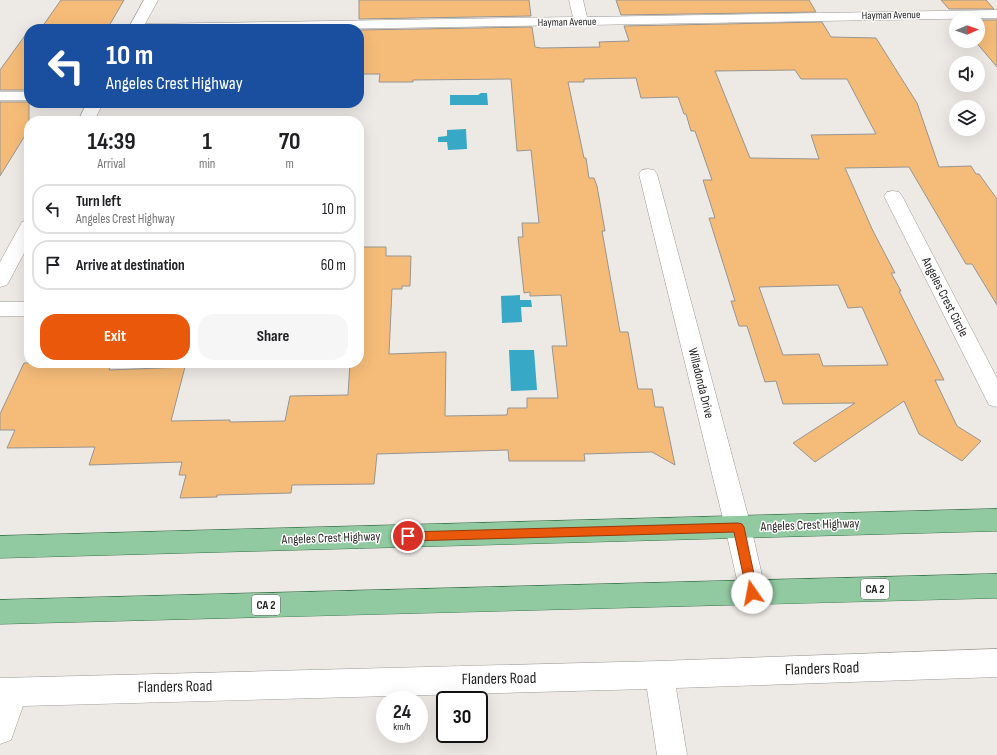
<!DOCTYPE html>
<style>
body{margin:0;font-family:"Sofia Sans Condensed",sans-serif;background:#f6f6f6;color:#202124;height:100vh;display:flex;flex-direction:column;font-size:15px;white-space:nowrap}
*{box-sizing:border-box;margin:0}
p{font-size:13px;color:#757577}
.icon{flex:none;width:22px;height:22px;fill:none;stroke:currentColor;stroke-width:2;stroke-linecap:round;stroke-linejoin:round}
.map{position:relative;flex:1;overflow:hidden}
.drawer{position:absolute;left:24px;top:116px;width:340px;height:252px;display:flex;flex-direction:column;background:#fff;border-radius:16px;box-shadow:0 4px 16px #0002}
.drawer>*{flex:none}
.top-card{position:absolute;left:24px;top:24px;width:340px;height:84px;border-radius:16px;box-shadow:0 4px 16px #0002;background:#1a4fa0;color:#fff;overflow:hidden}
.needle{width:26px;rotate:88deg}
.controls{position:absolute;left:949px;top:12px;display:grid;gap:8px}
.controls a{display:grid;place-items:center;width:36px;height:36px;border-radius:50%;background:#fff;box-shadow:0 4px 16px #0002;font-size:20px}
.speed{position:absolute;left:376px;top:691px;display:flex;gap:8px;font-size:20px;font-weight:700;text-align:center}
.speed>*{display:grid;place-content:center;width:52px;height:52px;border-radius:50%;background:#fff;box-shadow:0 4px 16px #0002;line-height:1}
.speed small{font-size:10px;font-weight:400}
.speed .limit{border:2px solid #111;border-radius:6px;background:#fff;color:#111}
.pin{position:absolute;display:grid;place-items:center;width:34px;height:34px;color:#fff;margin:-17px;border:2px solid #fff;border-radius:50%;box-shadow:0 1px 4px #0007}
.me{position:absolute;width:44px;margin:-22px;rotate:348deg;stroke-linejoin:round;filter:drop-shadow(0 0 3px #0008)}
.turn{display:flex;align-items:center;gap:14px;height:84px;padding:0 16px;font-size:18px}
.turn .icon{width:52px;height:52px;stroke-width:2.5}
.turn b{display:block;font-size:28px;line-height:34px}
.eta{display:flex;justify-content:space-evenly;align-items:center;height:68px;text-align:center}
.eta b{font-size:24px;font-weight:700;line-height:28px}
.cta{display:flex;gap:8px;margin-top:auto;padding:8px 16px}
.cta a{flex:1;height:46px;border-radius:16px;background:#ea580c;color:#fff;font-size:16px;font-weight:700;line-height:46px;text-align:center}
.cta a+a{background:#f6f6f6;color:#202124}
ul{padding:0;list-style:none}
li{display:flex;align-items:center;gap:12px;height:50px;margin:0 8px 6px;padding:0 8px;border:2px solid #e0e0e0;border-radius:16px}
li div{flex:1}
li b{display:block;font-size:15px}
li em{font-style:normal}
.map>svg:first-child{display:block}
</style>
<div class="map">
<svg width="997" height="755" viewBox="0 0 997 755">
<rect width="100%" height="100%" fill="#ede9e5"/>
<g fill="#37a8c5">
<polygon points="481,93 487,93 488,105 450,105 450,95 478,95"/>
<polygon points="466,129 467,149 448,150 447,142 438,142 438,137 447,136 447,130"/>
<polygon points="520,295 520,300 531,300 532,307 521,307 522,322 502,323 501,296"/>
<polygon points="509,350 534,350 537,390 511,391"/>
</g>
<g fill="#f5bc79" stroke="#989591" fill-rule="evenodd">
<polygon points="61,0 124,0 109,26 42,27"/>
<polygon points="359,0 529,0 531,16 359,19"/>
<polygon points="616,0 809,0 816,12 621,15"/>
<polygon points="941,0 986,0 994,9 949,9"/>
<polygon points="978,20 997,20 997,67 975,41 978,41"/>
<path d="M 822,22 L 831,37 L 876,38 L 917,103 L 939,167 L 971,166 L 976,174 L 979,174 L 997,199 L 997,305 L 972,264 L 966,264 L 909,167 L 845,168 L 873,231 L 895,273 L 891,273 L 901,291 L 899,291 L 944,380 L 935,380 L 957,426 L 981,441 L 962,461 L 919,434 L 904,401 L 815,462 L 793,443 L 855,403 L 783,404 L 776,381 L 765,382 L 747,326 L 739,326 L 731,301 L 735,301 L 709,218 L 715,218 L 703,180 L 712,180 L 695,131 L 691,131 L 686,114 L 684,114 L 678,97 L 641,98 L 636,78 L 584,79 L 584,82 L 568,82 L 584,158 L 586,158 L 589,178 L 594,178 L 597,186 L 605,231 L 602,231 L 620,332 L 628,332 L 638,389 L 652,389 L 655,407 L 663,407 L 675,465 L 652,452 L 584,454 L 585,461 L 509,461 L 508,450 L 377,454 L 374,484 L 292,485 L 291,493 L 217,495 L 217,497 L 180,498 L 186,475 L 179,475 L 182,462 L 89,465 L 95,447 L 7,448 L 15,430 L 0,430 L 0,414 L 24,363 L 112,363 L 109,370 L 185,367 L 171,421 L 230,420 L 230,422 L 285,421 L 290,396 L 348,395 L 350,363 L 359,363 L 359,247 L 386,247 L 386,256 L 411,256 L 410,286 L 402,286 L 402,289 L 392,289 L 389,354 L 446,352 L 445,416 L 507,415 L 508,408 L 527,408 L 527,398 L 558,398 L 552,346 L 567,346 L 561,295 L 530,296 L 530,292 L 524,293 L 518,237 L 523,237 L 522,223 L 539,223 L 531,150 L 517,151 L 511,79 L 413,80 L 413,82 L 379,82 L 380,74 L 359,74 L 359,30 L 532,27 L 535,47 L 541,48 L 600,47 L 599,42 L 629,41 L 624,26 ZM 795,70 L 801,79 L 847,79 L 876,134 L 811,135 L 819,159 L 750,158 L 715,71 ZM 838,285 L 848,308 L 862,307 L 888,365 L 823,366 L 819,354 L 783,355 L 759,287 Z"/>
<polygon points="29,30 29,90 0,90 0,70"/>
<polygon points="0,102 29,102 29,129 0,176"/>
</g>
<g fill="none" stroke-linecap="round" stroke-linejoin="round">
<defs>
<rect id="lane" x="0" y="92" width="29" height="8"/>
<g id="street">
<polygon points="144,0 158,0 145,24 573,17 569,0 583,0 587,17 997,10 997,18 586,25 581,26 576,25 332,29 128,29"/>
<polygon points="87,103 103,103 94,121 78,121"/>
<polygon points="648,169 654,170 657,174 751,527 766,593 763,602 753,605 743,602 740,593 725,527 639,174 642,170"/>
<polygon points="893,191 899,192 902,196 997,378 997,407 989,405 986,399 884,196 887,192"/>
<polygon points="29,220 29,244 7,285 0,287 0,262 22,222"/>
<rect x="0" y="302" width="29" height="14"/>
<polygon points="997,649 997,677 676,688 687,755 657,755 647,689 23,706 11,740 0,744 0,678 659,661"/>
</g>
<g id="primary">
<polygon points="997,509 997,531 0,558 0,536"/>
<polygon points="997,574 997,598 0,624 0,600"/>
</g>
</defs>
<use href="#lane" stroke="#9e9b97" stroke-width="1"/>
<use href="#street" stroke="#9e9b97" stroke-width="1"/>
<use href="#primary" stroke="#3a764b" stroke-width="1"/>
<use href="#lane" fill="#fff" fill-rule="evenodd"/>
<use href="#street" fill="#fff" fill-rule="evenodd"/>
<use href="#primary" fill="#91c9a1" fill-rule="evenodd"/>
</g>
<polygon fill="#ea580c" stroke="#983908" points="738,523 742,524 744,527 758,593 756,596 752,598 749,596 747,593 734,532 408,541 404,539 403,536 404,533 408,532"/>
<g text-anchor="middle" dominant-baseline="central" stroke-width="3" stroke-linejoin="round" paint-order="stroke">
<g font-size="11" fill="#211f1e" stroke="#fff">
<text transform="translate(891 15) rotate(-1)">Hayman Avenue</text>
<text transform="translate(567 22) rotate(-1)">Hayman Avenue</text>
</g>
<g fill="#fff" stroke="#646262" stroke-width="1">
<rect x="861" y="579" width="28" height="20" rx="3"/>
<rect x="252" y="595" width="28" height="20" rx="3"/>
</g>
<g font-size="12" font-weight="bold" fill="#211f1e">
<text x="875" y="589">CA 2</text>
<text x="266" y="605">CA 2</text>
</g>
<g font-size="13" fill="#211f1e" stroke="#fff">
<text transform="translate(945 297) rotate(63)">Angeles Crest Circle</text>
<text transform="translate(701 383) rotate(76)">Willadonda Drive</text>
<text transform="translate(810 525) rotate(-2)">Angeles Crest Highway</text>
<text transform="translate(331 538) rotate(-2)">Angeles Crest Highway</text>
</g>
<g font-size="16" fill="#211f1e" stroke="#fff">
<text transform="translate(822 669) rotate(-2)">Flanders Road</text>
<text transform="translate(499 679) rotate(-1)">Flanders Road</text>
<text transform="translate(175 687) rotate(-1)">Flanders Road</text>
</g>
</g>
</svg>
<div class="controls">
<a><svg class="needle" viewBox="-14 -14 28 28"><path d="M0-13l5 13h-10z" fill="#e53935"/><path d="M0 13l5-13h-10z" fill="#757577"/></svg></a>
<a><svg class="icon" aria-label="sound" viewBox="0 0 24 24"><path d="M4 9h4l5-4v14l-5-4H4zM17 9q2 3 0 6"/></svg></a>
<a><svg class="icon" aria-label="layers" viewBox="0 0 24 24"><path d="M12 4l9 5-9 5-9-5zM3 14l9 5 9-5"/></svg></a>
</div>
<div class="speed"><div>24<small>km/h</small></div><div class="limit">30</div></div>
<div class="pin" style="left:408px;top:536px;background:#d93025"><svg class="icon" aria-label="arrive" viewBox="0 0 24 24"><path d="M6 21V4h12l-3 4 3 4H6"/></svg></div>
<svg class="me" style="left:752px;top:593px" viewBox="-20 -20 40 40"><circle r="19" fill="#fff"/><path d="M0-13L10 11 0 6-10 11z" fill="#ea580c"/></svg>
<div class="top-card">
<div class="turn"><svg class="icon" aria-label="left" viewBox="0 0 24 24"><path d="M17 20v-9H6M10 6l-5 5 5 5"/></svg><div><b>10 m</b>Angeles Crest Highway</div></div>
</div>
<section class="drawer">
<div class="eta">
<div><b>14:39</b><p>Arrival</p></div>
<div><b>1</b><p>min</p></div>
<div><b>70</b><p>m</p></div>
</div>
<ul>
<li><svg class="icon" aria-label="left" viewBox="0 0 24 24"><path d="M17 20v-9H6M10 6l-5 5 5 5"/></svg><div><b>Turn left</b><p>Angeles Crest Highway</p></div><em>10 m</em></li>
<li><svg class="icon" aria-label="arrive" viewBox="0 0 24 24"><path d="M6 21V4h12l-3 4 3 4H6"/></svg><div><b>Arrive at destination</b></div><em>60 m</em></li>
</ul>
<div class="cta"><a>Exit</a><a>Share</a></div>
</section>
</div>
